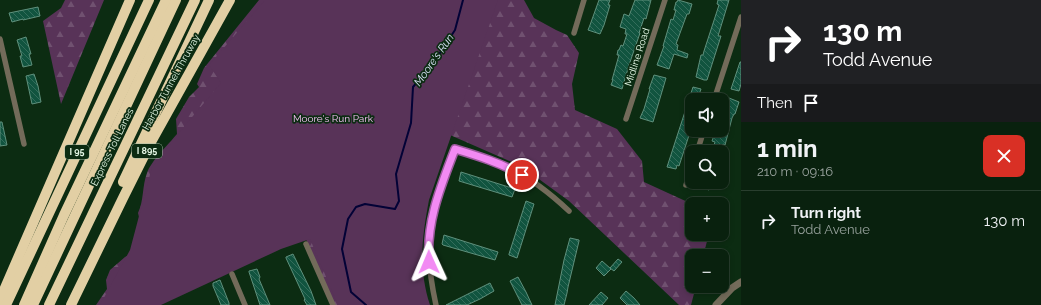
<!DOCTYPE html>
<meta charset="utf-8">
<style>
body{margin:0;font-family:Raleway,sans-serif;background:#172e1c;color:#f1f3f6;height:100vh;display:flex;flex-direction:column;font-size:15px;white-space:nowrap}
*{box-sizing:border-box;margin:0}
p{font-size:13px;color:#99a39e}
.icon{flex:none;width:22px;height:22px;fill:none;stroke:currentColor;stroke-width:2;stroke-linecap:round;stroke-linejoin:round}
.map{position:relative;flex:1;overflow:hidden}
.details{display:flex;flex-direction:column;background:#09210e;width:300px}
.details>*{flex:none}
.guide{background:#202124;color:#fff;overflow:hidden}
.buttons{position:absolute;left:685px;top:93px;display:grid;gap:8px}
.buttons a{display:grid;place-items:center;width:44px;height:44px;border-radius:8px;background:#09210e;box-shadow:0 2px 6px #0003,0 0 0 1px #293e2e;font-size:20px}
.pin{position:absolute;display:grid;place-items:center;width:34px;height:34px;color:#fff;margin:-17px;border:2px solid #fff;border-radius:50%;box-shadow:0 1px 4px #0007}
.me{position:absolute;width:44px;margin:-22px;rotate:359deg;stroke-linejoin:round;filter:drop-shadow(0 0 3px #0008)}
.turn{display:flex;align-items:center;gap:14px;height:84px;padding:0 16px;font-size:18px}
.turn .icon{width:52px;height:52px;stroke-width:2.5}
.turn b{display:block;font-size:28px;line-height:34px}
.then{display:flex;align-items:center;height:38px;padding:0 16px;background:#0003;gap:8px;font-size:15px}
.round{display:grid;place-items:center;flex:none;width:42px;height:42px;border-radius:8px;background:#172e1c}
.overview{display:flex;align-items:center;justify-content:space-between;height:68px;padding:0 16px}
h1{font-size:24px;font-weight:700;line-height:30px}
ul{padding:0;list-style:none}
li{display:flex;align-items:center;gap:12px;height:60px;padding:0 16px;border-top:1px solid #293e2e}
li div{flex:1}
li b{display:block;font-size:15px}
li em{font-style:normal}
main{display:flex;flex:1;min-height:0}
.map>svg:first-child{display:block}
</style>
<main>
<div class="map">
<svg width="741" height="305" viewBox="0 0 741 305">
<defs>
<pattern id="forest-firs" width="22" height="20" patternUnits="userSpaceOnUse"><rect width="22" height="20" fill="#583358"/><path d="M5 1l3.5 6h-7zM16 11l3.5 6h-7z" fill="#705170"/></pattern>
<pattern id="building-back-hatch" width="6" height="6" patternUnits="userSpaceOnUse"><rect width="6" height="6" fill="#11543f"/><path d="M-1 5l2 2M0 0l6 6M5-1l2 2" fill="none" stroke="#346d5b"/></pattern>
</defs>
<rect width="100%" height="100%" fill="#0c2c12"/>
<g fill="url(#forest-firs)">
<polygon points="65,0 104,0 61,104 43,21 61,8"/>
<path d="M 259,0 L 524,0 L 534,18 L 556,30 L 567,35 L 579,53 L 572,84 L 575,110 L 617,129 L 642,161 L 644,182 L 692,204 L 692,234 L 709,234 L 703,256 L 692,256 L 692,286 L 696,286 L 691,305 L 679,305 L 569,201 L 521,166 L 450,135 L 390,305 L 335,305 L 305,237 L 154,305 L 96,305 L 107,289 L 106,280 L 110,270 L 125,257 L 136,253 L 139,217 L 138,213 C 144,201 142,186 147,173 C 151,161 168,145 177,134 L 176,119 L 189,97 L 199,87 L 197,84 L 204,68 Z"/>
</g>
<path fill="#583358" d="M 265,0 L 498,0 L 429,200 C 422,237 418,268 430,305 L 338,305 L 310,239 L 281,249 L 161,305 L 100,305 L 130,250 L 152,167 L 187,123 L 221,83 L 209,65 Z"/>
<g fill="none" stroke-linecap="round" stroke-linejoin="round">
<polyline stroke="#020236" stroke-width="2" points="366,305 351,292 342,249 348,219 356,207 365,204 395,209 399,201 396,174 411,123 413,87 436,59 455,30 463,0"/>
</g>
<g fill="url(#building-back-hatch)" stroke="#5f907c">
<polygon points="599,0 610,0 608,5 610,5 604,25 600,34 588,30 590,25"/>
<polygon points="635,0 651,0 646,19 644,18 639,33 640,33 629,65 622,89 611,85 613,80 612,80 619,55 617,55 618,50 619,50 621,45 623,46 627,34 625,34 626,29 620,27 624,14 629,16"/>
<polygon points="678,0 692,4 689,14 687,14 676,44 678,45 677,50 688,54 687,58 674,54 669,69 657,65 664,46 663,46 671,19 673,20 676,10 674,10 676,2 677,2"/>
<polygon points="718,0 729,0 718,36 721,36 707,80 704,80 696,77 701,55 703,55 704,51 719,5 717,4"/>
<polygon points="38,7 40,16 23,20 23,19 12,22 9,13"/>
<polygon points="26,37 31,54 29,54 32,65 23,67 20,56 22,56 17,40"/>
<polygon points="740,62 741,62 741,84 739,91 731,89"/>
<polygon points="34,74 38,86 41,102 32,104 26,76"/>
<polygon points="654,75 666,78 653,122 640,118 644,109 650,89 649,89"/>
<polygon points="693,87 701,89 697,100 692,100 692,117 689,125 692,126 679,166 677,165 676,169 667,167"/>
<polygon points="729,98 739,102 735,114 734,114 732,118 725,145 723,144 720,152 716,152 712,151 715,142 712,141 716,130 722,130 722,110 723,106 726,107"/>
<polygon points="0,122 2,122 7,145 0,146"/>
<polygon points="461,172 515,189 512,197 459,181"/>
<polygon points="702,182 711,182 709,190 700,187"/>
<polygon points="526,201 534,204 517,258 509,255 509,254"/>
<polygon points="444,235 498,252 495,260 443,245 442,244"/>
<polygon points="570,238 579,240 579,241 568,287 567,293 564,305 555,305 564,260"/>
<polygon points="293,254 311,291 316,305 307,305 304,300 305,299 286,258 286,257"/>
<polygon points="618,259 622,262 614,271 610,268"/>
<polygon points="602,261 611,269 604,276 596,268"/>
<polygon points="257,269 260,277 259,279 270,305 260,305 249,272 249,271"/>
<polygon points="518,277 526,292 532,305 522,305 510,281"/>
<polygon points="220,280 229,303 229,305 221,305 213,286 213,283"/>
<polygon points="490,283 494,291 480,299 467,305 446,305"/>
<polygon points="626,291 634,298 640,305 627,305 620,298"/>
<polygon points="601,292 608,298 602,305 589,305"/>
</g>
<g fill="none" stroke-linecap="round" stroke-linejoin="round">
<g stroke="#736b5a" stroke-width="5.5">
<polyline points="574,33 584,0"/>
<polyline points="0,39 24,144"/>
<polyline points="714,100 741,17"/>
<polyline points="626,119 665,0"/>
<polyline points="697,152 704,130"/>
<polyline points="686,185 692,166"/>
<polyline points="306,244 333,305"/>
<polyline points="232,274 245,305"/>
<path d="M 436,305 C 430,278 426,250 431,222 C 435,197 446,172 455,149 C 474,154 493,160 511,169 C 532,179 552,195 569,211"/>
</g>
<polyline stroke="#736b5a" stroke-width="7" points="716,305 732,288 741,282"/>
<g stroke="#e2cfa4" stroke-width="10">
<polyline points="123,182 209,0"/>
<polyline points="2,304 4,290 130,0"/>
<polyline points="6,305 149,0"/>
<polyline points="24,305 64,215 166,0"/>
<polyline points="33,305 176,0"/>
<polyline points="49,305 195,0"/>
<polyline points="71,305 123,198 151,142 230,0"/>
</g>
</g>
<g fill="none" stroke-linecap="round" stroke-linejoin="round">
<defs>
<path id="route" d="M 429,262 C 426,221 441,186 455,149 C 478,156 501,163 522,175"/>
</defs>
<use href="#route" stroke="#9d5a9e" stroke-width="10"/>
<use href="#route" stroke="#f28af3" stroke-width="7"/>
</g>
<g text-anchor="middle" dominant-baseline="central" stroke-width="3.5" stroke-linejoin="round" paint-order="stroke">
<g fill="#0c2c12" stroke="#a4bba6" stroke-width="1">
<rect x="132" y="144" width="30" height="14" rx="3"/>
<rect x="65" y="145" width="24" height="14" rx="3"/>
</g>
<g font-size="9" font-weight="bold" fill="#e5f8e6">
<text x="147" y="151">I 895</text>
<text x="77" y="152">I 95</text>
</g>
<g font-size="10" fill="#e5f8e6" stroke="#0c2c12">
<text transform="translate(637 57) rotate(-72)">Midline Road</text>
<text transform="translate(171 82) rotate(-61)">Harbor Tunnel Thruway</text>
<text transform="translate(112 147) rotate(-64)">Express Toll Lanes</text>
</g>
<g font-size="10" fill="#f7c1f6" stroke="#0c2c12">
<text x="333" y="118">Moore's Run Park</text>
</g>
<g font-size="11" font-style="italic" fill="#dae3f9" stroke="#0c2c12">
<text transform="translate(434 60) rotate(-55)">Moore's Run</text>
</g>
</g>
</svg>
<div class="buttons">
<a><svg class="icon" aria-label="sound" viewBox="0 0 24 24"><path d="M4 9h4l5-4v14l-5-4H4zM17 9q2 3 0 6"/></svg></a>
<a><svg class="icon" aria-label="search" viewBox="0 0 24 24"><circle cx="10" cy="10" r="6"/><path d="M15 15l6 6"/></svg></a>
<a>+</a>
<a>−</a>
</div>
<div class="pin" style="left:522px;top:175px;background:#d93025"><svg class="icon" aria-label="arrive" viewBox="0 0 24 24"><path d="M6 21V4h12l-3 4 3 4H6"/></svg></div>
<svg class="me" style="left:429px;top:262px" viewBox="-20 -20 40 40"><path d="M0-17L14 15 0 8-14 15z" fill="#f28af3" stroke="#fff" stroke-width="4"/></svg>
</div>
<section class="details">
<div class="guide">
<div class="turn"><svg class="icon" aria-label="right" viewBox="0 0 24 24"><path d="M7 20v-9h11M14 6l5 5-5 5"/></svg><div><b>130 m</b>Todd Avenue</div></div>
<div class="then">Then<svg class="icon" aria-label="arrive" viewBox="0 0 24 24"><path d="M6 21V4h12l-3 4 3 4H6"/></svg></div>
</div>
<div class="overview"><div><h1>1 min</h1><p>210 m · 09:16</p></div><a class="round" style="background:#d93025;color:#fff"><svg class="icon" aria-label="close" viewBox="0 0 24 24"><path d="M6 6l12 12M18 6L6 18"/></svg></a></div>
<ul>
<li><svg class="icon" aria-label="right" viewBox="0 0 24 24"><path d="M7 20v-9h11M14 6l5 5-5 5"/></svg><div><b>Turn right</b><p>Todd Avenue</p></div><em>130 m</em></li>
</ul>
</section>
</main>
